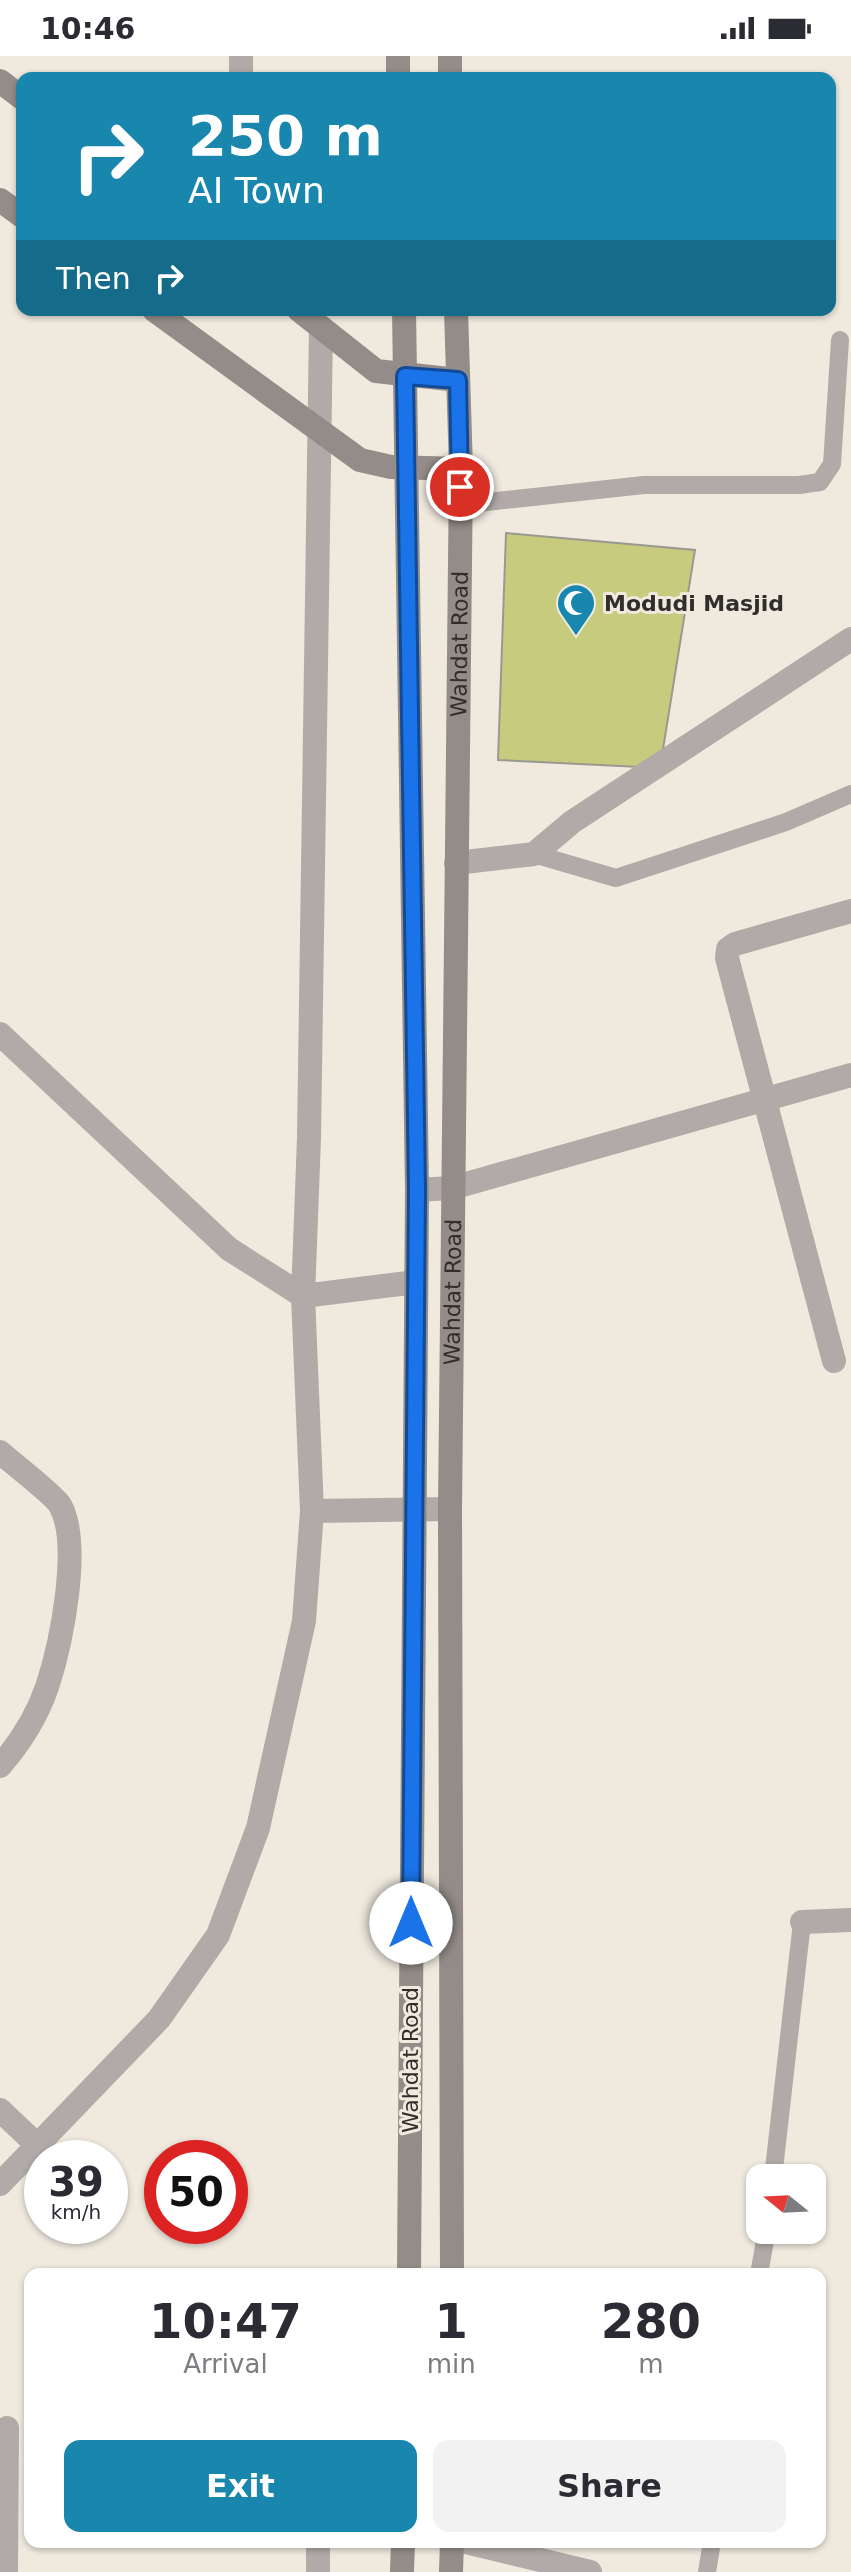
<!DOCTYPE html>
<style>
body{margin:0;font-family:"DejaVu Sans",sans-serif;background:#f2f2f3;color:#2b2b33;height:100vh;display:flex;flex-direction:column;font-size:30px;white-space:nowrap}
*{box-sizing:border-box;margin:0}
p{font-size:26px;color:#7c7c81}
.icon{flex:none;width:44px;height:44px;fill:none;stroke:currentColor;stroke-width:2;stroke-linecap:round;stroke-linejoin:round}
.map{position:relative;flex:1;overflow:hidden}
.details{position:absolute;left:24px;top:2212px;width:802px;height:280px;display:flex;flex-direction:column;background:#fff;border-radius:16px;box-shadow:0 2px 6px #0004}
.details>*{flex:none}
.banner{position:absolute;left:16px;top:16px;width:820px;height:244px;border-radius:16px;box-shadow:0 2px 6px #0004;background:#1986ad;color:#fff;overflow:hidden}
.needle{width:52px;rotate:288deg}
.fabs{position:absolute;left:746px;top:2108px;display:grid;gap:16px}
.fabs a{display:grid;place-items:center;width:80px;height:80px;border-radius:16px;background:#fff;box-shadow:0 2px 6px #0004;font-size:40px}
.speed{position:absolute;left:24px;top:2084px;display:flex;gap:16px;font-size:40px;font-weight:700;text-align:center}
.speed>*{display:grid;place-content:center;width:104px;height:104px;border-radius:50%;background:#fff;box-shadow:0 2px 6px #0004;line-height:1}
.speed small{font-size:20px;font-weight:400}
.speed .limit{border:12px solid #d22;background:#fff;color:#111}
.pin{position:absolute;display:grid;place-items:center;width:68px;height:68px;color:#fff;margin:-34px;border:4px solid #fff;border-radius:50%;box-shadow:0 2px 8px #0007}
.me{position:absolute;width:88px;margin:-44px;rotate:0deg;stroke-linejoin:round;filter:drop-shadow(0 0 6px #0008)}
.turn{display:flex;align-items:center;gap:28px;height:168px;padding:0 40px;font-size:36px}
.turn .icon{width:104px;height:104px;stroke-width:2.5}
.turn b{display:block;font-size:56px;line-height:68px}
.then{display:flex;align-items:center;height:76px;padding:0 40px;background:#0003;gap:16px;font-size:30px}
.eta{display:flex;justify-content:space-evenly;align-items:center;height:136px;text-align:center}
.eta b{font-size:48px;font-weight:600;line-height:56px}
.button{display:flex;gap:16px;margin-top:auto;padding:16px 40px}
.button a{flex:1;height:92px;border-radius:16px;background:#1986ad;color:#fff;font-size:32px;font-weight:600;line-height:92px;text-align:center}
.button a+a{background:#f2f2f3;color:#2b2b33}
.status{display:flex;justify-content:space-between;align-items:center;height:56px;padding:0 40px;background:#fff;direction:ltr}
.status svg{height:22px;fill:currentColor}
.map>svg:first-child{display:block}
</style>
<div class="status"><b>10:46</b><svg viewBox="0 0 49 12"><path d="M0 12V9h3v3zM5 12V6h3v6zM10 12V3h3v9zM15 12V0h3v12zM26 1h20v11H26zM47 4h2v5h-2z"/></svg></div>
<div class="map">
<svg width="851" height="2516" viewBox="0 0 851 2516">
<rect width="100%" height="100%" fill="#efe9de"/>
<polygon fill="#c7cb7e" stroke="#999a8f" stroke-width="2" points="506,477 695,494 660,712 498,704"/>
<g fill="none" stroke-linecap="round" stroke-linejoin="round">
<g stroke="#b0aba8" stroke-width="18">
<polyline points="460,449 644,429 799,429 820,426 832,408 840,284"/>
<polyline points="534,798 616,822 786,766 851,738"/>
<polyline points="773,2122 802,1866"/>
<polyline points="759,2218 767,2174"/>
<polyline points="707,2516 712,2486"/>
</g>
<g stroke="#b0aba8" stroke-width="24">
<polyline points="241,0 241,22"/>
<polyline points="456,807 534,798 572,766 851,583"/>
<polyline points="0,978 229,1193 303,1240 416,1226"/>
<polyline points="417,1134 452,1132 851,1019"/>
<polyline points="834,1305 727,902 728,893 735,888 851,855"/>
<path d="M 0,1396 C 12,1407 53,1438 60,1449 C 82,1488 61,1589 47,1631 C 37,1660 20,1687 0,1710"/>
<polyline points="312,1455 450,1453"/>
<polyline points="802,1866 851,1864"/>
<polyline points="0,2054 36,2088"/>
<polyline points="0,2128 159,1963 218,1879 258,1772 304,1565 312,1455 303,1240 309,1082 321,271"/>
<polyline points="318,2486 318,2516"/>
<polyline points="466,2486 590,2516"/>
<polyline points="6,2516 7,2372"/>
</g>
<g stroke="#938c88" stroke-width="24">
<polyline points="398,0 398,22"/>
<polyline points="450,0 450,22"/>
<polyline points="0,25 22,42"/>
<polyline points="0,144 22,160"/>
<polyline points="154,254 360,404 391,411 461,413"/>
<polyline points="299,254 376,315 458,324"/>
<polyline points="404,254 417,1134 409,2218"/>
<path id="s1" d="M 452,2218 L 450,1453 L 461,413 L 456,254"/>
<polyline points="402,2516 403,2486"/>
<polyline points="451,2516 452,2486"/>
</g>
</g>
<g fill="none" stroke-linecap="round" stroke-linejoin="round">
<defs>
<polyline id="route" points="411,1867 417,1134 405,320 458,324 460,431"/>
</defs>
<use href="#route" stroke="#114b97" stroke-width="20"/>
<use href="#route" stroke="#1a73e8" stroke-width="14"/>
</g>
<defs>
<symbol id="mosque-pin" viewBox="-11 -11 22 30"><path d="M0 17L-7.5 6A9.5 9.5 0 1 1 7.5 6Z" fill="#1986ad" stroke="#efe9de"/><path d="M3.5-4.9A6 6 0 1 0 3.5 4.9A5 5 0 1 1 3.5-4.9Z" fill="#fff"/></symbol>
</defs>
<g fill-rule="evenodd">
<use href="#mosque-pin" x="554" y="525" width="44" height="60"/>
</g>
<g text-anchor="middle" dominant-baseline="central" stroke-width="6" stroke-linejoin="round" paint-order="stroke">
<g font-size="22" font-weight="bold" fill="#302e2a" stroke="#efe9de" text-anchor="start">
<text x="604" y="547">Modudi Masjid</text>
</g>
<g font-size="22" fill="#302e2a" stroke="#efe9de">
<text stroke="none"><textPath href="#s1" startOffset="1630">Wahdat Road</textPath></text>
<text stroke="none"><textPath href="#s1" startOffset="982">Wahdat Road</textPath></text>
<text transform="translate(410 2004) rotate(-90)">Wahdat Road</text>
</g>
</g>
</svg>
<div class="fabs">
<a><svg class="needle" viewBox="-14 -14 28 28"><path d="M0-13l5 13h-10z" fill="#e53935"/><path d="M0 13l5-13h-10z" fill="#7c7c81"/></svg></a>
</div>
<div class="speed"><div>39<small>km/h</small></div><div class="limit">50</div></div>
<div class="pin" style="left:460px;top:431px;background:#d93025"><svg class="icon" aria-label="arrive" viewBox="0 0 24 24"><path d="M6 21V4h12l-3 4 3 4H6"/></svg></div>
<svg class="me" style="left:411px;top:1867px" viewBox="-20 -20 40 40"><circle r="19" fill="#fff"/><path d="M0-13L10 11 0 6-10 11z" fill="#1a73e8"/></svg>
<div class="banner">
<div class="turn"><svg class="icon" aria-label="right" viewBox="0 0 24 24"><path d="M7 20v-9h11M14 6l5 5-5 5"/></svg><div><b>250 m</b>AI Town</div></div>
<div class="then">Then<svg class="icon" aria-label="right" viewBox="0 0 24 24"><path d="M7 20v-9h11M14 6l5 5-5 5"/></svg></div>
</div>
<section class="details">
<div class="eta">
<div><b>10:47</b><p>Arrival</p></div>
<div><b>1</b><p>min</p></div>
<div><b>280</b><p>m</p></div>
</div>
<div class="button"><a>Exit</a><a>Share</a></div>
</section>
</div>
